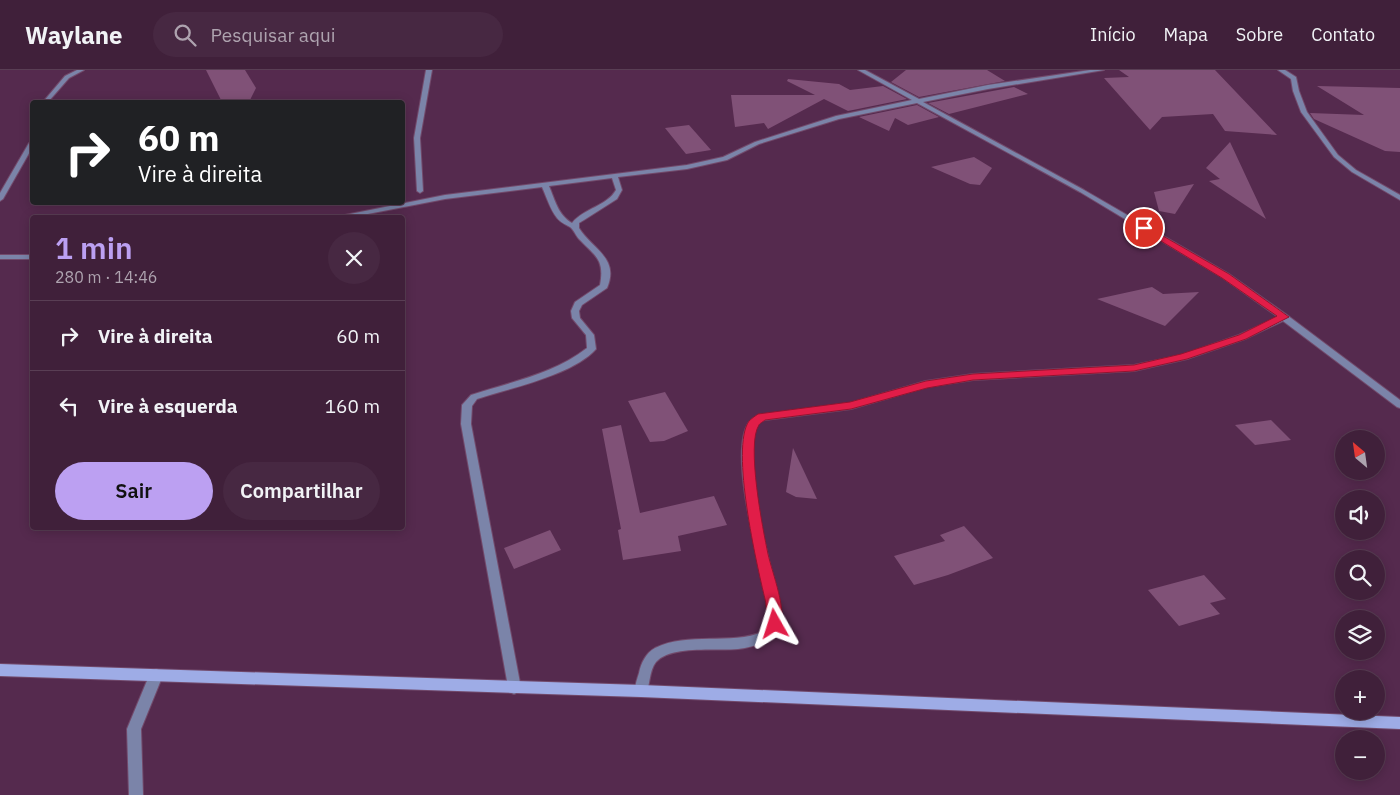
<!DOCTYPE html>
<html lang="pt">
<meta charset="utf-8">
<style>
body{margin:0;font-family:"IBM Plex Sans",sans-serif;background:#472842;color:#f1f3f6;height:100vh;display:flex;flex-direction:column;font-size:19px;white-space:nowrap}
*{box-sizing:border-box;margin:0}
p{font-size:16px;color:#aea3af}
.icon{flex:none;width:28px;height:28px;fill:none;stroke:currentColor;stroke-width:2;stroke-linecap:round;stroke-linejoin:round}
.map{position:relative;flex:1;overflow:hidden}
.details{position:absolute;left:30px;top:145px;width:375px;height:315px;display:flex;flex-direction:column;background:#40203a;border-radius:5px;box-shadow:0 2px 12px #0003,0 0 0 1px #593e54}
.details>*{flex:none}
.hud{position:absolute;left:30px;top:30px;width:375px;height:105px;border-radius:5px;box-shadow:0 2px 12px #0003,0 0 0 1px #593e54;background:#202124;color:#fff;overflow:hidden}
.needle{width:32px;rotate:331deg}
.fabs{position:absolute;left:1335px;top:360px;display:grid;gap:10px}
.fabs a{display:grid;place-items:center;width:50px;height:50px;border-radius:50%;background:#40203a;box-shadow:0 2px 12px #0003,0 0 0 1px #593e54;font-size:25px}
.pin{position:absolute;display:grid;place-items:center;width:42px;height:42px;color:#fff;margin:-21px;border:2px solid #fff;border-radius:50%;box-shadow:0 1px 5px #0007}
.me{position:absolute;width:55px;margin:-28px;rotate:354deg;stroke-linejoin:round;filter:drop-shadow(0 0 4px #0008)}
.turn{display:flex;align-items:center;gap:18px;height:105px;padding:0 25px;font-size:22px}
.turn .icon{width:65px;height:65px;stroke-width:2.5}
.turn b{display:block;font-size:35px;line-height:42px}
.round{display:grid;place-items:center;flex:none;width:52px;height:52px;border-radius:26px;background:#472842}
.head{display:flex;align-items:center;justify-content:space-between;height:85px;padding:0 25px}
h1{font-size:30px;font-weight:600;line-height:38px;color:#bca0f2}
.button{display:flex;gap:10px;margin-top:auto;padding:10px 25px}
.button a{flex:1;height:58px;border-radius:30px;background:#bca0f2;color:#111;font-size:20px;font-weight:600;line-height:58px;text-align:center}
.button a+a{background:#472842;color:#f1f3f6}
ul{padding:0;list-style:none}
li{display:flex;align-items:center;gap:15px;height:70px;padding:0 25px;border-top:1px solid #593e54}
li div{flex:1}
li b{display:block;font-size:19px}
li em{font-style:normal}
header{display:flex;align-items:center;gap:30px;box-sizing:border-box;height:70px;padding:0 25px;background:#40203a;border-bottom:1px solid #593e54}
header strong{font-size:24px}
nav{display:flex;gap:28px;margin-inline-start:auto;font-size:18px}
.search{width:350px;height:45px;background:#472842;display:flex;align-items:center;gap:12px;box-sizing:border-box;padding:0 18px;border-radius:28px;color:#aea3af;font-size:19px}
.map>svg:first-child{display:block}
</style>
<header>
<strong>Waylane</strong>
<div class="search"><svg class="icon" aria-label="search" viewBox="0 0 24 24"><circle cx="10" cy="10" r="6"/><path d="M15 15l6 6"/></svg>Pesquisar aqui</div>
<nav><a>Início</a><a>Mapa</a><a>Sobre</a><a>Contato</a></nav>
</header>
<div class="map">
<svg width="1400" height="725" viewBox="0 0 1400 725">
<rect width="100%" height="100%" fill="#552a4e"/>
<g fill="#805177">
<polygon points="206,0 245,0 256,18 249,32 221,30"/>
<polygon points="906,0 987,0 1005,11 919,27 891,12"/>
<polygon points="1119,0 1215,0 1277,65 1225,61 1213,44 1162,47 1150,60 1104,8 1129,7"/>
<polygon points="788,9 839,14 850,20 883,16 907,29 848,41 824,29 768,59 764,53 735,57 731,25 815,25 787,11"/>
<polygon points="1317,16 1400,18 1400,82 1385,81 1314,49 1310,43 1364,45"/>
<polygon points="1014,17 1028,24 949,44 928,33"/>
<polygon points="917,35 939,47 908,55 895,48 889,61 859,47"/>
<polygon points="689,55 711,80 686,84 665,58"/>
<polygon points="1230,72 1250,115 1266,149 1209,111 1220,109 1206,98"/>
<polygon points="974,87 992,98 980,115 970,114 931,97"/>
<polygon points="1194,114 1175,144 1159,141 1154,122"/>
<polygon points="1152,217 1163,224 1199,222 1165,256 1097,229"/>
<polygon points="665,322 688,361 664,371 650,372 628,331"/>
<polygon points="1271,350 1291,370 1255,375 1235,355"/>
<polygon points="621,355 640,443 714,426 727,455 678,466 681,481 623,490 618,460 621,459 602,359"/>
<polygon points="793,378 817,429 796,427 786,422"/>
<polygon points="964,456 993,488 948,505 914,515 894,486 945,471 940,465"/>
<polygon points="550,460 561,480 514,499 504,478"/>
<polygon points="1204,505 1226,529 1210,533 1220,544 1179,556 1148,520"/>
</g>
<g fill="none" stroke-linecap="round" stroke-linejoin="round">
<defs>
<g id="street">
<polygon points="77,0 84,0 69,8 48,32 43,32 65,6"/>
<polygon points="426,0 432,0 420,68 423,121 420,123 417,121 414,68"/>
<path d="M 858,0 L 865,0 L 919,29 L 988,15 L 1090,0 L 1104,0 L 988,19 L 923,32 L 1084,120 L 1229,204 L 1287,245 L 1400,330 L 1400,338 L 1397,337 L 1283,251 L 1245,269 L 1187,289 L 1134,301 L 973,310 L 927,317 L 851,339 L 765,350 C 763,350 759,353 758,354 C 743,373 762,462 768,486 C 772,506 781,525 780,546 C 780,554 778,561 774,568 C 763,573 751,578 738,579 C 717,581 671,575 656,592 C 649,601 650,615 646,625 L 641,627 L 636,625 C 633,619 637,610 639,603 C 641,593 646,583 655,578 C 689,561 730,576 765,561 L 768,545 L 768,534 C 761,497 727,383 749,352 C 752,349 755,347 759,345 L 850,333 L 926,311 L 973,304 L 1134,295 L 1182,285 L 1239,265 L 1278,247 L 1223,208 L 1080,122 L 917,33 L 839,49 L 759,74 L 727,90 L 687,99 L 618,107 L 622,120 L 617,129 L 584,150 L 579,153 L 579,158 C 592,179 620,188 607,218 L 582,235 L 579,241 L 580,248 L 594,265 L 596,279 C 573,305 511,318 477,329 L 472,336 L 471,354 L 521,618 L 519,622 L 514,624 L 509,622 L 461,354 L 462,335 L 471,325 C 510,312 554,304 587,278 L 586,265 L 572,248 L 571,241 L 575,232 L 600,215 C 605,189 595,186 579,169 C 576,166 574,160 570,157 C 565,154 561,153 557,148 C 550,139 547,128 542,117 L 445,129 L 347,148 L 330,148 L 445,125 L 687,95 L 723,87 L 755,72 L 836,46 L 912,30 ZM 612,108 L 616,120 C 607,136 584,138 572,153 C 558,145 555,130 549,116 Z"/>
<polygon points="1278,0 1285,0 1296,7 1299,21 1307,42 1338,85 1356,100 1400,125 1400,130 1352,102 1334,87 1301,42 1293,21 1291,9"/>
<polygon points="32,71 32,78 3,129 0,131 0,123 29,73"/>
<rect x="0" y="185" width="32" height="4"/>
<polygon points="156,599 161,601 163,605 141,659 143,725 129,725 127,659 151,601"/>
</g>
<polygon id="secondary" points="0,594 641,615 1400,647 1400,659 641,627 0,606"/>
</defs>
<use href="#street" stroke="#724a6b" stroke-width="2"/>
<use href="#secondary" stroke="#724a6b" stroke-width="2"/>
<use href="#street" fill="#7b84a9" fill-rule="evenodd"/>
<use href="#secondary" fill="#9eace6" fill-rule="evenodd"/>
</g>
<path fill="#e11d48" stroke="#92132f" d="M 1144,155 L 1229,204 L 1289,247 L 1246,269 L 1187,289 L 1134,301 L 973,310 L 927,318 L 851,339 L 765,350 C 764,351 759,354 759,355 C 746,374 763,460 768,484 C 772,502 788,543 780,559 L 775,560 L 770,559 C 766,550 767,538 765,529 C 757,496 730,378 749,351 C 751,349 755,346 758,344 L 850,332 L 926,311 L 973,304 L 1134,295 L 1181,284 L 1239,265 L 1277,246 L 1222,208 L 1141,159 L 1141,156 Z"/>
</svg>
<div class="fabs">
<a><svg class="needle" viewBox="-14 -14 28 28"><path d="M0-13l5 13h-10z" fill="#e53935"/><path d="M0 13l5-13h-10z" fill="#aea3af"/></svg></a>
<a><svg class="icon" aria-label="sound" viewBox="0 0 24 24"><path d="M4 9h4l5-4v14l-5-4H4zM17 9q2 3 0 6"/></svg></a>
<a><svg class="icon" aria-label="search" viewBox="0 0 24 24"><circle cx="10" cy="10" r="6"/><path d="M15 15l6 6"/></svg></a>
<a><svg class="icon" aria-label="layers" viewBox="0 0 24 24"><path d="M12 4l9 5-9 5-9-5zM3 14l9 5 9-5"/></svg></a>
<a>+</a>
<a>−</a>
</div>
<div class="pin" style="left:1144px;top:158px;background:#d93025"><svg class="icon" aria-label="arrive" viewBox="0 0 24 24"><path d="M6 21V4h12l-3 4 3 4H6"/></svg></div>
<svg class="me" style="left:775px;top:554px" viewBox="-20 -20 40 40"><path d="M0-17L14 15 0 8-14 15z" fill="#e11d48" stroke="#fff" stroke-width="4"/></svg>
<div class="hud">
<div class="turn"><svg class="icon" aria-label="right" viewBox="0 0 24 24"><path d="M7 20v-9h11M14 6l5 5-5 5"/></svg><div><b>60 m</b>Vire à direita</div></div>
</div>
<section class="details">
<div class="head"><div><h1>1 min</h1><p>280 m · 14:46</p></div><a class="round"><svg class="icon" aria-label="close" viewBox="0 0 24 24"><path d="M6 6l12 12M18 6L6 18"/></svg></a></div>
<ul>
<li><svg class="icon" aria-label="right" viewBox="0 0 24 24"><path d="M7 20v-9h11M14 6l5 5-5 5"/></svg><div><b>Vire à direita</b></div><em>60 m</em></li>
<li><svg class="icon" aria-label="left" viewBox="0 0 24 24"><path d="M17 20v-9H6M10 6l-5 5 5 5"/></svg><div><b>Vire à esquerda</b></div><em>160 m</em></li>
</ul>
<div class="button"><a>Sair</a><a>Compartilhar</a></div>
</section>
</div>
